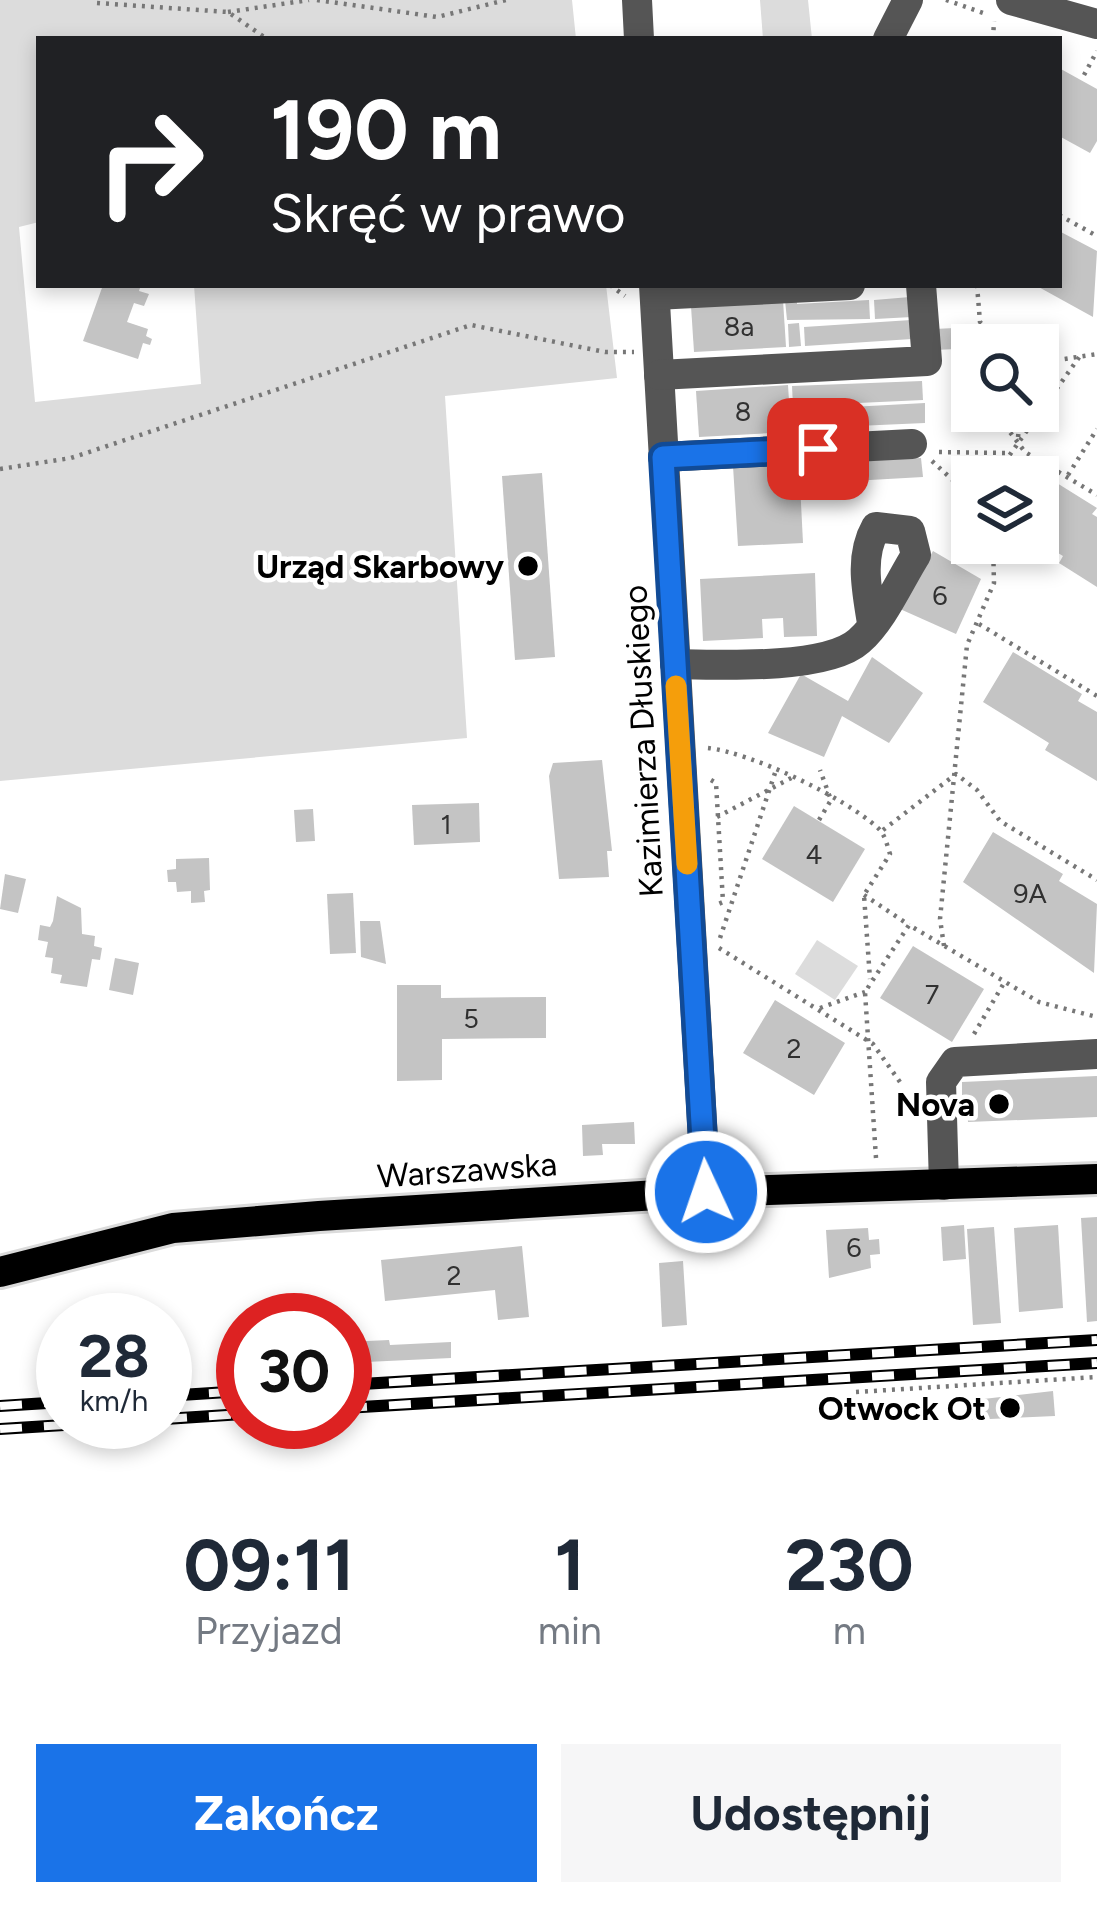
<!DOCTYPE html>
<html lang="pl">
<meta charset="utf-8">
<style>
body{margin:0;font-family:Figtree,sans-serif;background:#f6f6f7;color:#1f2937;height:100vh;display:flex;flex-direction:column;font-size:45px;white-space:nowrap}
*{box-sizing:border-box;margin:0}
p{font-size:39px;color:#747a83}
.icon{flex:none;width:66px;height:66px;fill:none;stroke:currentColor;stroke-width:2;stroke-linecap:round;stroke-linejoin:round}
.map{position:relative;height:1486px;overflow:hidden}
.drawer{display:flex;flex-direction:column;background:#fff;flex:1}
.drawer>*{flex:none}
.hud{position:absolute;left:36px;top:36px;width:1026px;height:252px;border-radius:0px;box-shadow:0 6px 18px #0003;background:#202124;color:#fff;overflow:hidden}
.buttons{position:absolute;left:951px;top:324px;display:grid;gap:24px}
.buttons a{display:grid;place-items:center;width:108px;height:108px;border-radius:0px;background:#fff;box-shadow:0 6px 18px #0003;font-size:60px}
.speed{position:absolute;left:36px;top:1293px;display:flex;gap:24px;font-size:60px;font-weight:700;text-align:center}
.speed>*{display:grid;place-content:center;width:156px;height:156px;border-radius:50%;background:#fff;box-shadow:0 6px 18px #0003;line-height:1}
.speed small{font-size:30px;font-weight:400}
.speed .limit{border:18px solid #d22;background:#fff;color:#111}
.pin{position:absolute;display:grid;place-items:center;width:102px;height:102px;color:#fff;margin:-51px;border-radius:24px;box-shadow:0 6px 18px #0006}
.me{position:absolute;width:132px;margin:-66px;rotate:357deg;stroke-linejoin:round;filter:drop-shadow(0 0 9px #0008)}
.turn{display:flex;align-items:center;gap:42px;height:252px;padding:0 36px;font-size:54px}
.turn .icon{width:156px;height:156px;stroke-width:2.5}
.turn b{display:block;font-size:84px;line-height:102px}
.eta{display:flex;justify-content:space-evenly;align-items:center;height:204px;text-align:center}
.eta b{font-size:72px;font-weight:700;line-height:84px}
.cta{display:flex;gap:24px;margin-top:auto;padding:24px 36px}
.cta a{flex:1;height:138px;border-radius:0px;background:#1a73e8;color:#fff;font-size:48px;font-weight:700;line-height:138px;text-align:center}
.cta a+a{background:#f6f6f7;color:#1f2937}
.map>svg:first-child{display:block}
</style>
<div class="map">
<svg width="1097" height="1486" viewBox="0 0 1097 1486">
<rect width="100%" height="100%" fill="#fff"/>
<g fill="#dcdcdc">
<polygon points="0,0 572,0 576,39 39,39 39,222 19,227 35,402 201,384 194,285 606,285 617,378 445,396 467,738 0,781"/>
<polygon points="760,0 808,0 812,39 763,39"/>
<polygon points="817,940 858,966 835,1000 795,974"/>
</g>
<g fill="#c4c4c4">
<polygon points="1059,68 1097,89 1097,141 1090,153 1059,136"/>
<polygon points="1059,231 1097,251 1093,317 1035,285 1059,285"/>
<polygon points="103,285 141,285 139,291 149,294 144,306 134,303 127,322 148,329 146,336 152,339 150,345 143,343 138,359 83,341"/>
<polygon points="910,297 912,317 875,319 874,300"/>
<polygon points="797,299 797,304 869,300 870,319 787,320 785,300"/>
<polygon points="783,300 786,347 694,352 691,306"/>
<polygon points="911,320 912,339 805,346 804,327"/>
<polygon points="799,323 801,346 789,347 788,324"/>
<polygon points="955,328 956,349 935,350 934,329"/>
<polygon points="922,381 923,400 793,406 792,386"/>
<polygon points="788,385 791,432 699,437 696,391"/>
<polygon points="925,403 925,423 811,428 811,422 807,429 796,429 795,410"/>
<polygon points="921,458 923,477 817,483 816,463"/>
<polygon points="799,463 803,543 738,546 733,466"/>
<polygon points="1028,465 1097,508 1092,514 1097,517 1097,587 1059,563 1063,556 1038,541 1038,477 1021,477"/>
<polygon points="542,473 555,657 515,660 502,476"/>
<polygon points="933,551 981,579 956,634 900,609"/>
<polygon points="815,573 817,636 784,637 783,618 762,619 763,638 703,641 700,579"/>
<polygon points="1013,652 1082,694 1078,701 1097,712 1097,781 1045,750 1049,743 983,702"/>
<polygon points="872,657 923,693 889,743 842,716 824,757 768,733 801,674 848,701"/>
<polygon points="602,760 612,851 607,851 609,877 559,879 549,776 553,763"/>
<polygon points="479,803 480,842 414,845 412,805"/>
<polygon points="794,806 865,849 833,902 762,859"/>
<polygon points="313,809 315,841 296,842 294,810"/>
<polygon points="993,832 1063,874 1059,881 1097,904 1094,973 963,882"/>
<polygon points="209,858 210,890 204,891 205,902 191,903 191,891 177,892 176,882 168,882 167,870 176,869 176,859"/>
<polygon points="5,874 26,879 18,913 0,909"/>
<polygon points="353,893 356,953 330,954 327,894"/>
<polygon points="57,896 81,908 82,934 95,936 94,946 102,948 100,960 92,959 87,987 60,983 62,975 51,973 53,958 45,957 48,942 38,940 40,925 50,927 53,921"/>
<polygon points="360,921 380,921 386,964 361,957"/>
<polygon points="913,946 984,989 952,1042 880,998"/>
<polygon points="115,958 139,963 133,995 109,990"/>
<polygon points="397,985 441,985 441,998 546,997 546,1038 442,1039 442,1080 397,1081"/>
<polygon points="775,1000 845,1043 814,1095 743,1053"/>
<polygon points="1097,1076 1097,1117 968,1122 967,1102 962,1102 962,1082"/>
<polygon points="634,1122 635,1144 602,1144 603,1155 583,1156 582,1125"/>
<polygon points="1097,1217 1097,1321 1087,1322 1081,1218"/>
<polygon points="964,1225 966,1259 943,1261 941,1227"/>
<polygon points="1058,1225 1063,1308 1019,1312 1014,1228"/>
<polygon points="994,1227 1001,1323 973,1325 967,1229"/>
<polygon points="868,1228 869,1240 879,1239 880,1254 870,1255 871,1268 829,1278 826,1230"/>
<polygon points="522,1246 529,1317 498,1320 495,1290 385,1301 381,1260"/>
<polygon points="683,1261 687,1325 662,1327 659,1263"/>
<polygon points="389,1340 390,1345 451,1342 451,1358 345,1363 345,1342"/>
<polygon points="1053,1391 1055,1416 967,1420 966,1401"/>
</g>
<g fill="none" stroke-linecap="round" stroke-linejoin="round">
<defs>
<polyline id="major" points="0,1272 173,1228 319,1216 706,1192 1097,1179"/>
</defs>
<use href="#major" stroke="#dbdbdb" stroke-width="36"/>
<g stroke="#777" stroke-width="4.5" stroke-dasharray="3 6" stroke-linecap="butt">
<polyline points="317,0 437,17 506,0"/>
<polyline points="946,0 986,14"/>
<polyline points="97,3 228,12 267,39"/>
<polyline points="228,12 309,0"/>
<polyline points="993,39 994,21"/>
<polyline points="1084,75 1097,51"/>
<polyline points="1059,215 1097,236"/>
<polyline points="610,285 625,296"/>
<polyline points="977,285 980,322 1004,345"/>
<polyline points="956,362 972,383"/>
<polyline points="1038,363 1097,354"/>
<polyline points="994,411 1025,452 1097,495"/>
<polyline points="1018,437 1021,411"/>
<polyline points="939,452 1010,453"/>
<polyline points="932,461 972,498"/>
<polyline points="0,469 71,458 471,325 605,352 634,352"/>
<polyline points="1068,475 1097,429"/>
<polyline points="994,477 1080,356"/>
<polyline points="979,624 1097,696"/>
<path d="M 708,748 C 752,753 844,797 878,828 C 885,834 887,845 890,854 L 864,895 L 870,979"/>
<polyline points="711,780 716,783 723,902 716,905"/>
<polyline points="717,817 795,776"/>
<polyline points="819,820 831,800 820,770"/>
<polyline points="883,830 956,774 977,790 1000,821 1097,880"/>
<polyline points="864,895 909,925"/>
<polyline points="720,938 775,773"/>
<polyline points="944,946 940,919 967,645 994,583 993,543"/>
<polyline points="719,948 873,1044 900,1082"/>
<polyline points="820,1008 865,992"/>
<polyline points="974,1034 1004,983"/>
<polyline points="876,1158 865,992 909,925 1039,1002 1097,1017"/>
<polyline points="856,1392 1097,1377"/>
</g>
<g stroke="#555" stroke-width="30">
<polyline points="637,0 639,39"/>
<polyline points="1011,0 1097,24"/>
<polyline points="888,39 908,0"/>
<polyline points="654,285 706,1192"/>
<polyline points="655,295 850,285"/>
<polyline points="659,375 927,361 921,285"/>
<polyline points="663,457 912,444"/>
<path d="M 675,664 C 718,665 827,670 859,641 C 883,620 899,582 916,555 L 910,531 L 876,527 C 859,557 867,591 872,623"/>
<polyline points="944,1185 941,1082 955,1062 1097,1054"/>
</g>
<use href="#major" stroke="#000" stroke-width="30"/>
<defs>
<g id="rail">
<polyline points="345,1385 1097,1340"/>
<polyline points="165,1396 243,1391"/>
<polyline points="0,1406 63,1402"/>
<polyline points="345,1408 1097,1363"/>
<polyline points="165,1419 243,1414"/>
<polyline points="0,1429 112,1422"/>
</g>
</defs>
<use href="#rail" stroke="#000" stroke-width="12"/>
<use href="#rail" stroke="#fff" stroke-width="8" stroke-dasharray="22" stroke-linecap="butt"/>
</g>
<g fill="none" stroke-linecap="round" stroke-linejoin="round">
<defs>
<polyline id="route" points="706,1192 663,457 818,449"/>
</defs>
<use href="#route" stroke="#114b97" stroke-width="30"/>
<use href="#route" stroke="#1a73e8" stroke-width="21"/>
<polyline stroke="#f59e0b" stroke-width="21" points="676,686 687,864"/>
</g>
<g fill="#000" stroke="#fff" stroke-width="4.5">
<circle cx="528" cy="566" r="12"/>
<circle cx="999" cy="1104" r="12"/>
<circle cx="1010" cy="1408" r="12"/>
</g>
<g text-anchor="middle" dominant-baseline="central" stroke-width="9" stroke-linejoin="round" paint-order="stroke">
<g font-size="27" fill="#313131">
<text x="739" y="326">8a</text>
<text x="743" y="411">8</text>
<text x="940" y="595">6</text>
<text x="446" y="824">1</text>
<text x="814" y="854">4</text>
<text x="1030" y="893">9A</text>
<text x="932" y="994">7</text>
<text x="471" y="1018">5</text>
<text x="794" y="1048">2</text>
<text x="854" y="1247">6</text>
<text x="454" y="1275">2</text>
</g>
<g font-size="33" font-weight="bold" fill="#000" stroke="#fff" text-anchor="end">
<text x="504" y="566">Urząd Skarbowy</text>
<text x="975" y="1104">Nova</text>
<text x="986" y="1408">Otwock Ot</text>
</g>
<g font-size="33" fill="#000" stroke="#fff">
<text transform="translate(643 741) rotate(-93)">Kazimierza Dłuskiego</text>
<text transform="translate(467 1170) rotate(-4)">Warszawska</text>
</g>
</g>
</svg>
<div class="buttons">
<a><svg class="icon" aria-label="search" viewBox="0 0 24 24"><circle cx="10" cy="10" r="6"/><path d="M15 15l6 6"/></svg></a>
<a><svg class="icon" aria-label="layers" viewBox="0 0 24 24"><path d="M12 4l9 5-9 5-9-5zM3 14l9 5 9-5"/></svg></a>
</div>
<div class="speed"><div>28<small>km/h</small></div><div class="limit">30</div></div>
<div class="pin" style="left:818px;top:449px;background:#d93025"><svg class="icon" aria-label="arrive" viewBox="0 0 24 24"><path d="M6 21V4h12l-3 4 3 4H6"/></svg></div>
<svg class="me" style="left:706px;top:1192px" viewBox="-20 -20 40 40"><circle r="17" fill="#1a73e8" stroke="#fff" stroke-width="3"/><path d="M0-11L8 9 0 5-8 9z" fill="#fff"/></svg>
<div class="hud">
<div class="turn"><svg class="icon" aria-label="right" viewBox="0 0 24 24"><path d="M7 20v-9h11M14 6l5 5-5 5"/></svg><div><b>190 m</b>Skręć w prawo</div></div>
</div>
</div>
<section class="drawer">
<div class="eta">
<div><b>09:11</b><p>Przyjazd</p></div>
<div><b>1</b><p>min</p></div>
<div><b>230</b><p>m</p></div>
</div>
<div class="cta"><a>Zakończ</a><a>Udostępnij</a></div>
</section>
